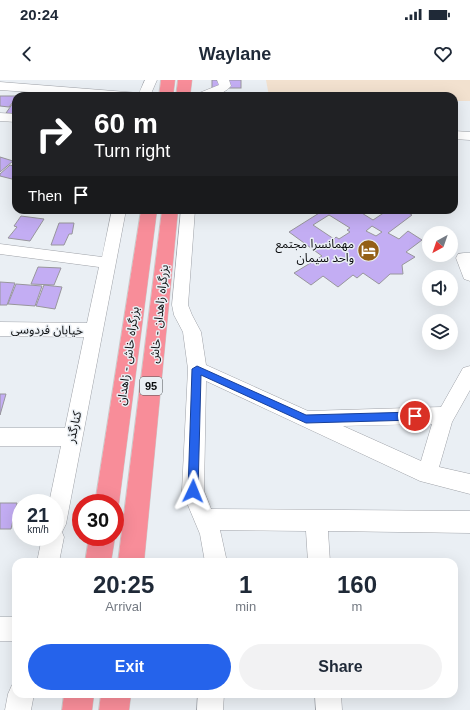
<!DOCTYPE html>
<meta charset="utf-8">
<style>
body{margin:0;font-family:Helvetica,"Noto Sans Arabic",sans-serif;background:#f2f2f3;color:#1f2937;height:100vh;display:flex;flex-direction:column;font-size:15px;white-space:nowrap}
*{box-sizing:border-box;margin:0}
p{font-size:13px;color:#747a83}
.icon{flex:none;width:22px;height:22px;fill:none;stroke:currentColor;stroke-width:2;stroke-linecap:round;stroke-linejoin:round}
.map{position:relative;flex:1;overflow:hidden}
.panel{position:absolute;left:12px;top:478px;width:446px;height:140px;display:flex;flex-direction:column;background:#fff;border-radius:12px;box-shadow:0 4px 16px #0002}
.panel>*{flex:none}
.top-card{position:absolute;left:12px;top:12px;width:446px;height:122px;border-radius:12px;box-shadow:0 4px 16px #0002;background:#202124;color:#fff;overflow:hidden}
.needle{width:26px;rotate:220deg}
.buttons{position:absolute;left:422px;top:146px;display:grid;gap:8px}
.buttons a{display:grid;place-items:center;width:36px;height:36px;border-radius:50%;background:#fff;box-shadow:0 4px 16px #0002;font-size:20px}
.speed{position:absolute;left:12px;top:414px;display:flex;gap:8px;font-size:20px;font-weight:700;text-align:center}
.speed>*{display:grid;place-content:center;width:52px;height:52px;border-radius:50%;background:#fff;box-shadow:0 4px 16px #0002;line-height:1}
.speed small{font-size:10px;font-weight:400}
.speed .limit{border:6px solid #d22;background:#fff;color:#111}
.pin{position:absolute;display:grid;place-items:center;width:34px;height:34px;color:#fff;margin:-17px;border:2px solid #fff;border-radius:50%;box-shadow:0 1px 4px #0007}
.me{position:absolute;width:44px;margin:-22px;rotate:2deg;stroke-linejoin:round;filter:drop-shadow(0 0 3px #0008)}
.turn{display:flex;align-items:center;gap:14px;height:84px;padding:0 16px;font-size:18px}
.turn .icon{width:52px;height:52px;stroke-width:2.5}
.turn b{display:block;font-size:28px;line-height:34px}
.then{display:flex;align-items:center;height:38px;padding:0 16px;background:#0003;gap:8px;font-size:15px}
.eta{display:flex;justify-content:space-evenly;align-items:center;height:68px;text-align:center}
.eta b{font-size:24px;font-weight:600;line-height:28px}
.action{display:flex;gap:8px;margin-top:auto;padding:8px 16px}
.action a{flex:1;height:46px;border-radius:24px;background:#2563eb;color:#fff;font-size:16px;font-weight:600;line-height:46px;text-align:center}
.action a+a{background:#f2f2f3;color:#1f2937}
.status{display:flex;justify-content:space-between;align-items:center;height:28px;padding:0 20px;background:#fff;direction:ltr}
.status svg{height:11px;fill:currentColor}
header{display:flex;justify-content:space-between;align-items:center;height:52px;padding:0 16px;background:#fff;font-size:18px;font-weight:600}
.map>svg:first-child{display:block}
</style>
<div class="status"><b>20:24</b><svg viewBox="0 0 49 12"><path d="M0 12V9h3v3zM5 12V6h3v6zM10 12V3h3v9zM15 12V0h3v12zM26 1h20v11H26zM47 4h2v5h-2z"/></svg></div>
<header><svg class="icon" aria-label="back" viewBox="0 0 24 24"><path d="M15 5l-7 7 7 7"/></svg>Waylane<svg class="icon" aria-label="heart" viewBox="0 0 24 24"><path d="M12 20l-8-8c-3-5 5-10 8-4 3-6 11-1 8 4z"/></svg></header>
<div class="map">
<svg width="470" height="630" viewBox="0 0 470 630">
<rect width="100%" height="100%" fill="#eaeff4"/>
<polygon fill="#f2e1cf" points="266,0 470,0 470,21 454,21 454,16 269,16"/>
<g fill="#c3adf3" stroke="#98969c" fill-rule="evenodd">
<rect x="212" y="0" width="29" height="8"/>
<polygon points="0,16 16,16 16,18 9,27 0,26"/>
<polygon points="13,23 16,24 16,34 6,33"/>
<polygon points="0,77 13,81 0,92"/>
<polygon points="10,85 16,87 16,100 0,96 0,94"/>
<path d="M 324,130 L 357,130 L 373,140 L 388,130 L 403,130 L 412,135 L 388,153 L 399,159 L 408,151 L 422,160 L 406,172 L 415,177 L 402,185 L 403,194 L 390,194 L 379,204 L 363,193 L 357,198 L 353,195 L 338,207 L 323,196 L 311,205 L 294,193 L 322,176 L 289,152 ZM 329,135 L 350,148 L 347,150 L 350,152 L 339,159 L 336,157 L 334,159 L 313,145 ZM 372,146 L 382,152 L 376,156 L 366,151 Z"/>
<polygon points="21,136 44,139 30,161 8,158 17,147 14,146"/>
<polygon points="59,143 74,143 72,154 69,154 64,165 51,165"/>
<polygon points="38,187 61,188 54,205 31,204"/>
<polygon points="0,202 15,203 7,225 0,225"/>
<polygon points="16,204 42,206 35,226 8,224"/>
<polygon points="44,205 62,207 55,229 36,226"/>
<polygon points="0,314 6,314 0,335"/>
<polygon points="0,423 17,423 11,449 0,449"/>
</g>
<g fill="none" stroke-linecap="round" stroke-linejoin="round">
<defs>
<g id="minor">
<polygon points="145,0 157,0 150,16 87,16 0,10 0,2 139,13"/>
<path d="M 217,0 L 229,0 L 231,6 C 223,16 208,16 197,16 L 199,13 L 219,5 Z"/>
<polygon points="0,33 16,34 16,42 0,41"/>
<polygon points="454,51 470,52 470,60 454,59"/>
<polygon points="112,130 126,130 66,444 62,452 64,457 59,482 37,482 42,457 55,457 55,423 49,423 61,366 0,366 0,348 65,348 84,257 0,256 0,242 87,243 99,187 0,174 0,164 102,177"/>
<path d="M 181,130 L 195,130 L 188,225 L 192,235 L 201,252 L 206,285 L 308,331 L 441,327 L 463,288 L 470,286 L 470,310 L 452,342 L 439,387 L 470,394 L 470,414 L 420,401 L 206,301 L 204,411 L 211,429 L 470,431 L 470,453 L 328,451 L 330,482 L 308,482 L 306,451 L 220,450 L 227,482 L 205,482 L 200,454 L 182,411 L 188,289 L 183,252 L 174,235 L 172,225 ZM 432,344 L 421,381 L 343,346 Z"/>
<polygon points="464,173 470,173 470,201 464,199 456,178 458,174"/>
<rect x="0" y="537" width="16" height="24"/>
<polygon points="16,603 16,614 34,614 31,630 5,630 8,614 12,605"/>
<polygon points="198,614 224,614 223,630 197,630"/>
<polygon points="315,614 341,614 342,630 316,630"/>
</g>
<g id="highway">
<polygon points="161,0 175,0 173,16 159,16"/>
<polygon points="178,0 192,0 190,16 176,16"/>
<polygon points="141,130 157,130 119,423 115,432 115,423 95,423"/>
<polygon points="162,130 178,130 144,482 118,482"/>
<polygon points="89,457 115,457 111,482 85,482"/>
<polygon points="64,614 94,614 92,630 62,630"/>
<polygon points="101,614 131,614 129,630 99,630"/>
</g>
</defs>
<use href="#minor" stroke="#9fa2a8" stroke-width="1"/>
<use href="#highway" stroke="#c9caca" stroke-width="1"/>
<use href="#minor" fill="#fff" fill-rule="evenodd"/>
<use href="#highway" fill="#f88d99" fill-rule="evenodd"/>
</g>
<polygon fill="#2563eb" stroke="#184099" points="197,286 306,335 415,332 419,333 420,336 419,338 415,340 306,343 201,295 198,411 197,415 193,416 189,415 188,411 192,289"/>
<defs>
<symbol id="hotel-disc" viewBox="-11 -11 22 22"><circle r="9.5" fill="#945f16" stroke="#eaeff4"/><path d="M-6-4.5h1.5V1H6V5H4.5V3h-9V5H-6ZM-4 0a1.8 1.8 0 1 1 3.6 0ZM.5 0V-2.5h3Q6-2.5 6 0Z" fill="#fff"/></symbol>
</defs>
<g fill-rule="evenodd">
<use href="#hotel-disc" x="356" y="158" width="25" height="25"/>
</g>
<g text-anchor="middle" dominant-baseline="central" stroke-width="3" stroke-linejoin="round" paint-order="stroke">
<rect fill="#eaeff4" stroke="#4d5053" stroke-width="1" x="140" y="297" width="22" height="18" rx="3"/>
<g font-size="11" font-weight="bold" fill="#0a0c0e">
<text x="151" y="306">95</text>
</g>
<g font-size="12" fill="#0a0c0e" stroke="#eaeff4" text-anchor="end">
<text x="354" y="164">مهمانسرا مجتمع<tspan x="354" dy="14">واحد سیمان</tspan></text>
</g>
<g font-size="12" fill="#0a0c0e" stroke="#eaeff4">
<text transform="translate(159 234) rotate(-84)">بزرگراه زاهدان - خاش</text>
<text transform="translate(47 250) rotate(1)">خیابان فردوسی</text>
<text transform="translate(128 276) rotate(-82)">بزرگراه خاش - زاهدان</text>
<text transform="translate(74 347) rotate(-78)">کنارگذر</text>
</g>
</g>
</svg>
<div class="buttons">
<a><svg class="needle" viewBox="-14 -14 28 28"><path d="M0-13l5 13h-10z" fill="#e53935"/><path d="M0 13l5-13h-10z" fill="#747a83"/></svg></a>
<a><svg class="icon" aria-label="sound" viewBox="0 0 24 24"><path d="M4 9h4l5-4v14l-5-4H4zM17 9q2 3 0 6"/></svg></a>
<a><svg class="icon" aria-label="layers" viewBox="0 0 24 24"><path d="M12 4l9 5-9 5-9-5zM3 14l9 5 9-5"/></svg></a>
</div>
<div class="speed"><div>21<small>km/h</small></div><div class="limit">30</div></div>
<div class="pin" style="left:415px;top:336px;background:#d93025"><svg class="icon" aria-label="arrive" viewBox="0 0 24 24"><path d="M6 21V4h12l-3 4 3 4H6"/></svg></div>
<svg class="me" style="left:193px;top:411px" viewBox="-20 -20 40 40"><path d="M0-17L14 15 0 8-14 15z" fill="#2563eb" stroke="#fff" stroke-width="4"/></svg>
<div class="top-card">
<div class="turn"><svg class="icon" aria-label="right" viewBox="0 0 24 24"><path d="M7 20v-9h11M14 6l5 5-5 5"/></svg><div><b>60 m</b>Turn right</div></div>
<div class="then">Then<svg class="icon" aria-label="arrive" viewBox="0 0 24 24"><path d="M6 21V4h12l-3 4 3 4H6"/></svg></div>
</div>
<section class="panel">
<div class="eta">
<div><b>20:25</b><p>Arrival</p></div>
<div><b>1</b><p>min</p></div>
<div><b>160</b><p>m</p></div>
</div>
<div class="action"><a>Exit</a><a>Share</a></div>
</section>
</div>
